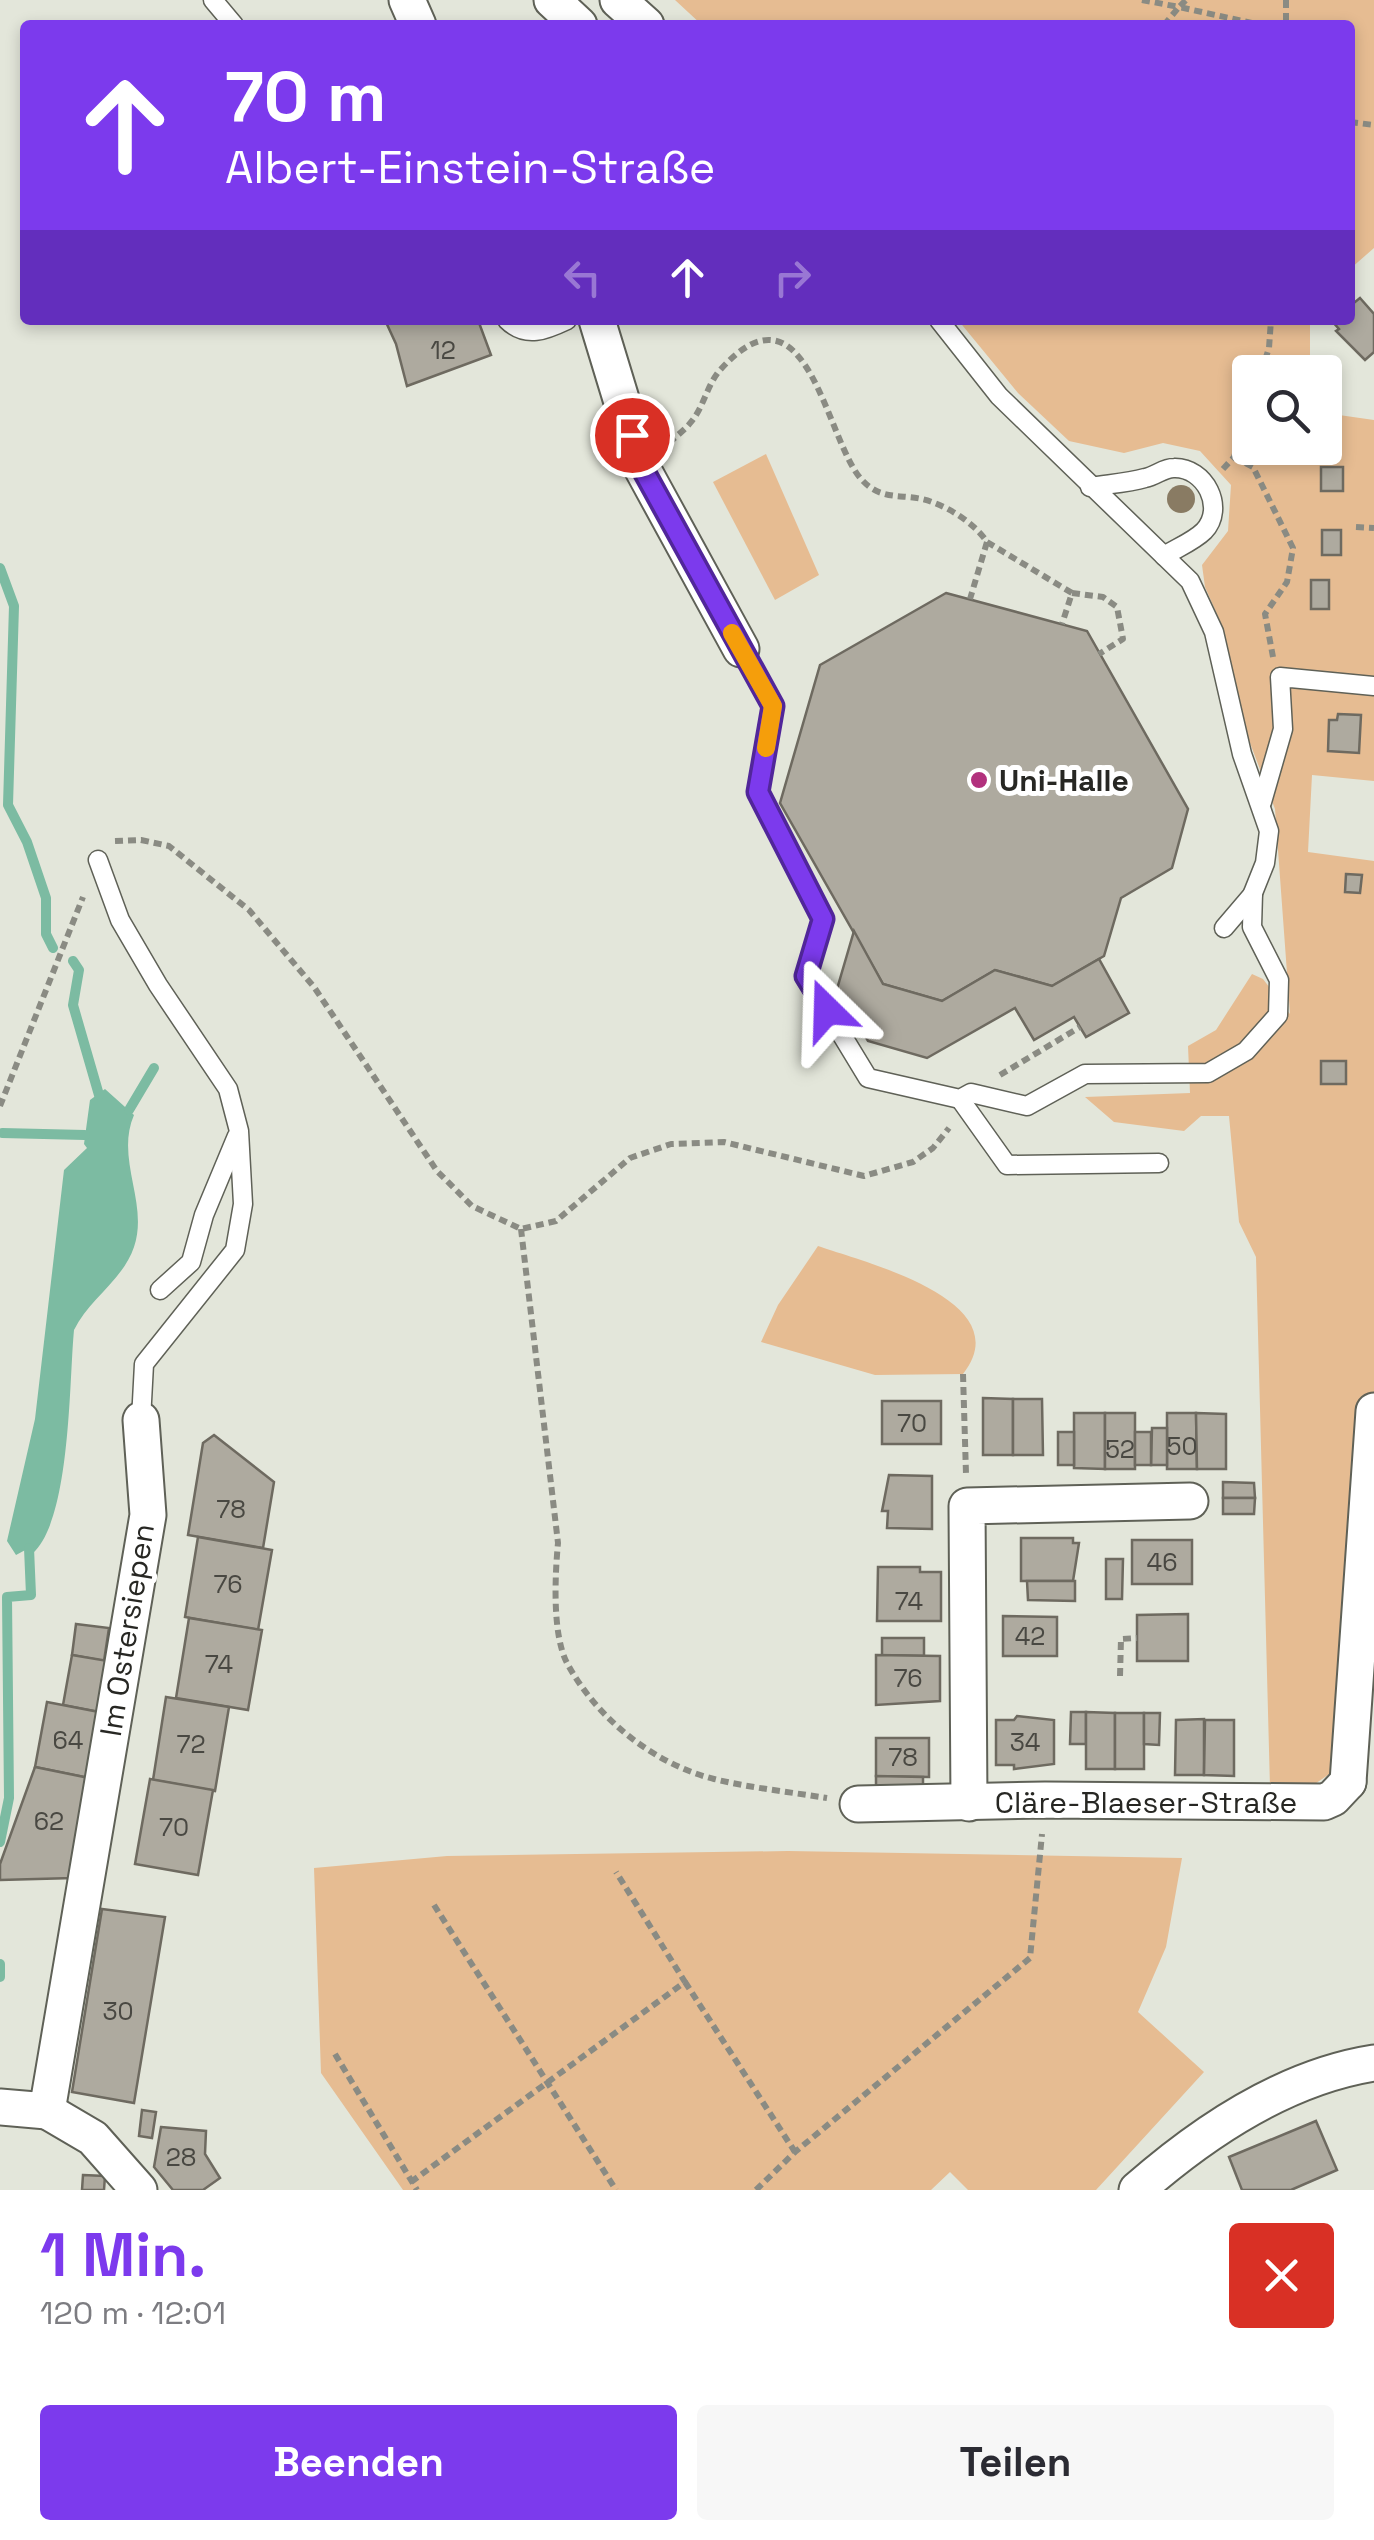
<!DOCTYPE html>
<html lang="de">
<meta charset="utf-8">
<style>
body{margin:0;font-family:"Space Grotesk",sans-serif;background:#f7f7f7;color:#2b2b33;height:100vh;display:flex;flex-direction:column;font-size:38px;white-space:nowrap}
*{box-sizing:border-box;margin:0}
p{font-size:32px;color:#7c7c81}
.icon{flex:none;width:55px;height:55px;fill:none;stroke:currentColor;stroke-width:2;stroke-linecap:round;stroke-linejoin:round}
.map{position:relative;height:2190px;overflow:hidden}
.details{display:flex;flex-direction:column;background:#fff;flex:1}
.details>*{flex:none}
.top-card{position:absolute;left:20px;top:20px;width:1335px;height:305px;border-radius:10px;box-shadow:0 5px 15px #0003;background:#7c3aed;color:#fff;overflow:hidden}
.controls{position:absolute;left:1232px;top:355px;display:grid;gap:20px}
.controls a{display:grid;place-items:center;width:110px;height:110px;border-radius:10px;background:#fff;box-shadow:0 5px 15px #0003;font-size:50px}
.pin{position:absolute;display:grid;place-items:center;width:85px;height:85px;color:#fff;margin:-42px;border:5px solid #fff;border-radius:50%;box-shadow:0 2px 10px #0007}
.me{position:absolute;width:110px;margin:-55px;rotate:338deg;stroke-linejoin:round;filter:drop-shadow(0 0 8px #0008)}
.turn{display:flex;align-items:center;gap:35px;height:210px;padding:0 40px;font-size:45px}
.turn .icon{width:130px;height:130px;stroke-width:2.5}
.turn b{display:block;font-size:70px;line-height:85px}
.lanes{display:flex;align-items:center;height:95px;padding:0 40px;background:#0003;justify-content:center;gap:50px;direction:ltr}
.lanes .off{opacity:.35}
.round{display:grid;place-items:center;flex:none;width:105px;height:105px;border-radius:10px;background:#f7f7f7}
.summary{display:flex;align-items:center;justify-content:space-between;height:170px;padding:0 40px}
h1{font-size:60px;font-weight:700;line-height:75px;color:#7c3aed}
.button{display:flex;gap:20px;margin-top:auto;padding:20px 40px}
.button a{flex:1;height:115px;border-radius:10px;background:#7c3aed;color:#fff;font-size:40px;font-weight:700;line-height:115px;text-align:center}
.button a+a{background:#f7f7f7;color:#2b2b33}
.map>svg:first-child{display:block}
</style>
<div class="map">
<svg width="1374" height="2190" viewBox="0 0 1374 2190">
<rect width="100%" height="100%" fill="#e3e6da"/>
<g fill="#e6bc92">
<polygon points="675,0 1374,0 1374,248 1350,269 1350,25 702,25"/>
<polygon points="958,320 1310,320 1310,372 1250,372 1250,448 1325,448 1325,413 1374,420 1374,781 1312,775 1308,852 1374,861 1374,1562 1357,1755 1309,1788 1270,1788 1256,1257 1239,1222 1229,1116 1201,1116 1184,1131 1114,1122 1085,1097 1190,1093 1188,1046 1216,1030 1252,974 1263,979 1290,1014 1275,809 1244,727 1223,628 1205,587 1202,565 1228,531 1231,485 1200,451 1163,443 1124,453 1069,441 1018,393"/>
<polygon points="766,454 819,575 775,600 713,482"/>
<path d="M 818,1246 C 863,1262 1021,1300 963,1374 L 875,1375 L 761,1342 L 778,1305 Z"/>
<polygon points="788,1851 1182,1858 1166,1947 1138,2012 1204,2072 1096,2190 968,2190 950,2172 931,2190 403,2190 321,2073 314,1868 447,1856"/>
</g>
<path fill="#7cbba2" d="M 105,1089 L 134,1115 C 115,1159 149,1203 134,1247 C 123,1280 89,1299 74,1330 C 69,1382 71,1518 33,1553 L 29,1548 L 16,1555 L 7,1541 L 35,1419 L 64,1170 L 87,1148 L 84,1144 L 90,1100 Z"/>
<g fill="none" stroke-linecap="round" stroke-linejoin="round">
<g stroke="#7cbba2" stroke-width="10">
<polyline points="0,568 14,606 8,805 27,842 46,898 46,934 53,948"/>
<polyline points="73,961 79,970 73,1005 99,1095"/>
<polyline points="129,1110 154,1068"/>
<polyline points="2,1133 85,1135"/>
<polyline points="0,1842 9,1798 7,1597 31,1595 29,1548"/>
<polyline points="0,1964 0,1977"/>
</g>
</g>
<g fill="#aeaa9f" stroke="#6e6a60" stroke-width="2.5">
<polygon points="1360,298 1374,314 1374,352 1365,360 1336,331 1339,329 1332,321 1350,320 1350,306"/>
<polygon points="385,320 478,320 491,355 407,386 396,344"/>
<rect x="1321" y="467" width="22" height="24"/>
<rect x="1322" y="530" width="19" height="25"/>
<rect x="1311" y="580" width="18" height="29"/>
<polygon points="946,593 1087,631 1188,809 1172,868 1121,898 1104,956 1052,986 995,970 942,1001 883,984 780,803 820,665"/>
<polygon points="1338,714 1361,715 1359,753 1328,751 1329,720 1337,720"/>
<polygon points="1346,874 1362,875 1360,893 1345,892"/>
<polygon points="854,931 883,984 942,1001 995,970 1052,986 1099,959 1129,1013 1086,1037 1074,1017 1034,1040 1015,1008 927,1058 868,1041 837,989"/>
<rect x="1321" y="1061" width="25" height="23"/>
<polygon points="983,1398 1013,1399 1013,1455 983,1455"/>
<polygon points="1013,1399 1042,1399 1043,1455 1013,1455"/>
<rect x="882" y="1401" width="59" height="43"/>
<polygon points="1074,1413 1105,1413 1105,1469 1074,1468"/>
<rect x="1105" y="1413" width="30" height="56"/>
<polygon points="1167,1413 1196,1413 1197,1469 1167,1469"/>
<polygon points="1196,1413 1226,1414 1226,1469 1197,1469"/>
<polygon points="1152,1428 1167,1428 1167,1465 1151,1465"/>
<rect x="1058" y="1432" width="16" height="33"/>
<rect x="1135" y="1432" width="16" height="33"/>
<polygon points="214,1435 274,1482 263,1548 188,1535 203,1443"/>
<polygon points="889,1475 932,1476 932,1529 887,1528 888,1511 882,1511"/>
<polygon points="1223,1482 1254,1483 1255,1498 1223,1498"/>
<polygon points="1223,1498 1255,1498 1254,1514 1223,1514"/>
<polygon points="198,1537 272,1550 258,1630 185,1617"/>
<polygon points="1021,1538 1073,1538 1073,1543 1079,1543 1073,1581 1021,1581"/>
<rect x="1132" y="1540" width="60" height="44"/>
<polygon points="1106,1559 1123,1559 1122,1599 1106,1599"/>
<polygon points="878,1567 920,1567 920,1572 941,1572 941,1621 877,1621"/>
<polygon points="1027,1581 1075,1581 1075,1601 1028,1600"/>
<polygon points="1188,1614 1188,1661 1137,1661 1137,1615"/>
<polygon points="1003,1616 1057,1617 1057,1656 1003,1656"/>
<polygon points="189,1618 262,1630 248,1710 176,1698"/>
<polygon points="76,1624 109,1628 104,1661 72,1655"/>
<polygon points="882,1638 924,1638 924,1656 882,1655"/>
<polygon points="72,1655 108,1661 99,1712 63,1705"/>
<polygon points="876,1655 940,1656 940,1701 876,1705"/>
<polygon points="166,1697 229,1707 215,1791 153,1780"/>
<polygon points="47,1702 99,1712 89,1778 35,1767"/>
<polygon points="1071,1712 1086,1712 1086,1744 1070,1744"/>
<polygon points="1086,1712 1115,1713 1115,1769 1086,1769"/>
<rect x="1115" y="1713" width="29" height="56"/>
<polygon points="1144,1713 1160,1713 1159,1745 1144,1744"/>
<polygon points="1017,1716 1054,1720 1054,1764 1014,1769 1014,1765 996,1765 996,1720 1014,1720"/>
<polygon points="1204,1719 1204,1775 1175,1775 1176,1720"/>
<polygon points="1205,1720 1234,1720 1234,1776 1204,1775"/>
<polygon points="876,1738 929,1738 929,1777 876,1776"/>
<polygon points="35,1767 89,1778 73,1878 0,1880 0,1864"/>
<polygon points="876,1776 923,1777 923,1792 876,1793"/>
<polygon points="150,1779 213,1790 198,1875 135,1864"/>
<polygon points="102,1909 165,1917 134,2103 72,2092"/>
<polygon points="142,2110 156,2112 152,2138 139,2136"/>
<polygon points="1316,2121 1337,2170 1291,2190 1242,2190 1229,2157"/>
<polygon points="161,2127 206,2131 205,2154 220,2178 203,2190 173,2190 154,2167"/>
<polygon points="83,2175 105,2176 104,2190 82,2190"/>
</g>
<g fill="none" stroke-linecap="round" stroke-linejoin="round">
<defs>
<g id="lane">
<polyline points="213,0 234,25"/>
<path d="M 507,320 C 526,339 546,330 567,320"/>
<path d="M 1090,487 C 1108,484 1128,483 1145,478 C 1156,476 1163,468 1174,468 C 1205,467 1226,508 1204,531 C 1194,541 1177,548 1164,556"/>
<polyline points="741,649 773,706 758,792 823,919 806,976 868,1078 960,1099 971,1093 1027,1106 1085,1074 1208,1073 1246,1051 1278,1015 1279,980 1252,927 1253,893 1265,863 1269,831 1242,754 1214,632 1190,581 999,396 939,320"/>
<polyline points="1262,802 1283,729 1280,677 1374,686"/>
<polyline points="98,860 120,920 158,985 228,1089 239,1131 243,1204 235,1250 144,1364 141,1420"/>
<polyline points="1224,928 1253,894"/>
<polyline points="960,1099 1007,1165 1159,1163"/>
<polyline points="160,1290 191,1262 204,1215 237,1136"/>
</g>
<g id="street">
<polyline points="407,0 418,25"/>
<polyline points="552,0 579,25"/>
<polyline points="618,0 646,25"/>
<polyline points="597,320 642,468 741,649"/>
<polyline points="1348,1782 1374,1411"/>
<polyline points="969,1803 967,1506 1190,1501"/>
<polyline points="858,1804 1045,1800 1324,1802 1333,1798 1348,1782"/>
<polyline points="0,2107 47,2111 148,1515 141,1420"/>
<polyline points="47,2111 93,2138 139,2190"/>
<path d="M 1137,2190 C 1203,2132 1285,2077 1374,2063"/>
</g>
</defs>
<use href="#lane" stroke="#5f6157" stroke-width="21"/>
<use href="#street" stroke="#5f6157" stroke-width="39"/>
<g stroke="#8a8b83" stroke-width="6" stroke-dasharray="8 5" stroke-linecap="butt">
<polyline points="1142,0 1179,7 1186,0"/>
<polyline points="1286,0 1286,25"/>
<polyline points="1164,25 1179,7 1261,25"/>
<polyline points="1350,122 1374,125"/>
<polyline points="1261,372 1269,348 1271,320"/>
<path d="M 669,443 C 676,436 685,430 691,422 C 704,407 707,384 721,369 C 808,273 826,442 862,480 C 883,503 906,492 932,502 C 952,509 976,525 987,542 L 970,599"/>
<polyline points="1234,457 1253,467 1293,548 1287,582 1265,614 1273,657"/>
<polyline points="1223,469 1234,457 1250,407"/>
<polyline points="1356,527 1374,528"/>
<polyline points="987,542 1072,593 1062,624"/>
<polyline points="1072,593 1103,597 1117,607 1123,639 1099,654"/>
<polyline points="115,841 141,840 169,846 249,910 314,987 437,1171 472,1206 521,1229 556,1221 630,1158 671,1144 724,1142 864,1176 913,1162 933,1148 949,1128"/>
<polyline points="1000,1075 1080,1027"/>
<polyline points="0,1106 83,897"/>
<path d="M 521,1229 L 558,1543 C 555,1575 552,1634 567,1663 C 597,1719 654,1764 714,1779 C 751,1788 790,1792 827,1798"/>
<polyline points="963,1374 966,1474"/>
<polyline points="1120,1676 1121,1639 1137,1638"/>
<polyline points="434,1905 616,2190"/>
<polyline points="685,1982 795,2152"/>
<polyline points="335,2054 417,2190"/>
<polyline points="411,2182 685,1982 616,1872"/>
<polyline points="756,2190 795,2152 1030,1958 1042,1834"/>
</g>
<use href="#lane" stroke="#fff" stroke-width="18"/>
<use href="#street" stroke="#fff" stroke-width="35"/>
</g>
<circle fill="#897b63" cx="1181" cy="499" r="14"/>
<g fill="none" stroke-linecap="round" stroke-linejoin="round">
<defs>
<polyline id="route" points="632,435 642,468 773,706 758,792 823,919 806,976 827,1010"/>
</defs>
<use href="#route" stroke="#51269a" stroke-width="25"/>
<use href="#route" stroke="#7c3aed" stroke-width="18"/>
<polyline stroke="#f59e0b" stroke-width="18" points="732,633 773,706 766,748"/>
</g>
<circle fill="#b2317d" stroke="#fff" stroke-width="4" cx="979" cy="780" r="10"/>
<g text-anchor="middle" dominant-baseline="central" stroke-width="10" stroke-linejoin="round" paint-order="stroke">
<g font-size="25" fill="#494842">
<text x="443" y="350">12</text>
<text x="912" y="1423">70</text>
<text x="1182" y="1446">50</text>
<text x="1120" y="1449">52</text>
<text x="231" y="1509">78</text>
<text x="1162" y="1562">46</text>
<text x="228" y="1584">76</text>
<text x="909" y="1601">74</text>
<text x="1030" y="1636">42</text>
<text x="219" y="1664">74</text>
<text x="908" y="1678">76</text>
<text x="68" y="1740">64</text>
<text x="1025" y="1742">34</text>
<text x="191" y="1744">72</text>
<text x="903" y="1757">78</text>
<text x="49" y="1821">62</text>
<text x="174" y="1827">70</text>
<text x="118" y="2011">30</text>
<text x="181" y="2157">28</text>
</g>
<g font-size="30" font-weight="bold" fill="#272723" stroke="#fff" text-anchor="start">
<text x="999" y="780">Uni-Halle</text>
</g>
<g font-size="30" fill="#272723" stroke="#fff">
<text transform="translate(127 1630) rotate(-81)">Im Ostersiepen</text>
<text x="1146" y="1802">Cläre-Blaeser-Straße</text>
</g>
</g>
</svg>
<div class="controls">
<a><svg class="icon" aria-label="search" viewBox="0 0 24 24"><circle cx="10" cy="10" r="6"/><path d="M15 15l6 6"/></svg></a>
</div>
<div class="pin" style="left:632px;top:435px;background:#d93025"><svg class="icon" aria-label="arrive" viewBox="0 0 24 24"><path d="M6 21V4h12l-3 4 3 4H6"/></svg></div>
<svg class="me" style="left:827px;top:1010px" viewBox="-20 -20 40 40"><path d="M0-17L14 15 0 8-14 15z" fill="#7c3aed" stroke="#fff" stroke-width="4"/></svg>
<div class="top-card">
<div class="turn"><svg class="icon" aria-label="ahead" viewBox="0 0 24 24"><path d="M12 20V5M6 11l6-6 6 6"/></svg><div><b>70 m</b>Albert-Einstein-Straße</div></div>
<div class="lanes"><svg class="icon off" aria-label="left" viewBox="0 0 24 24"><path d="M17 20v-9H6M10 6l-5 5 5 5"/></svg><svg class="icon" aria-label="ahead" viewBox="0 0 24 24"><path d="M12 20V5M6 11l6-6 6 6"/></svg><svg class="icon off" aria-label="right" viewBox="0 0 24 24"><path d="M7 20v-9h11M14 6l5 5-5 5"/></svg></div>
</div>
</div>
<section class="details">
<div class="summary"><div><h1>1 Min.</h1><p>120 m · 12:01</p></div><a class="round" style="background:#d93025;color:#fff"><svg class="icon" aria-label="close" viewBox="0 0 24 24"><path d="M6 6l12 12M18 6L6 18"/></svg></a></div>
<div class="button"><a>Beenden</a><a>Teilen</a></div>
</section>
